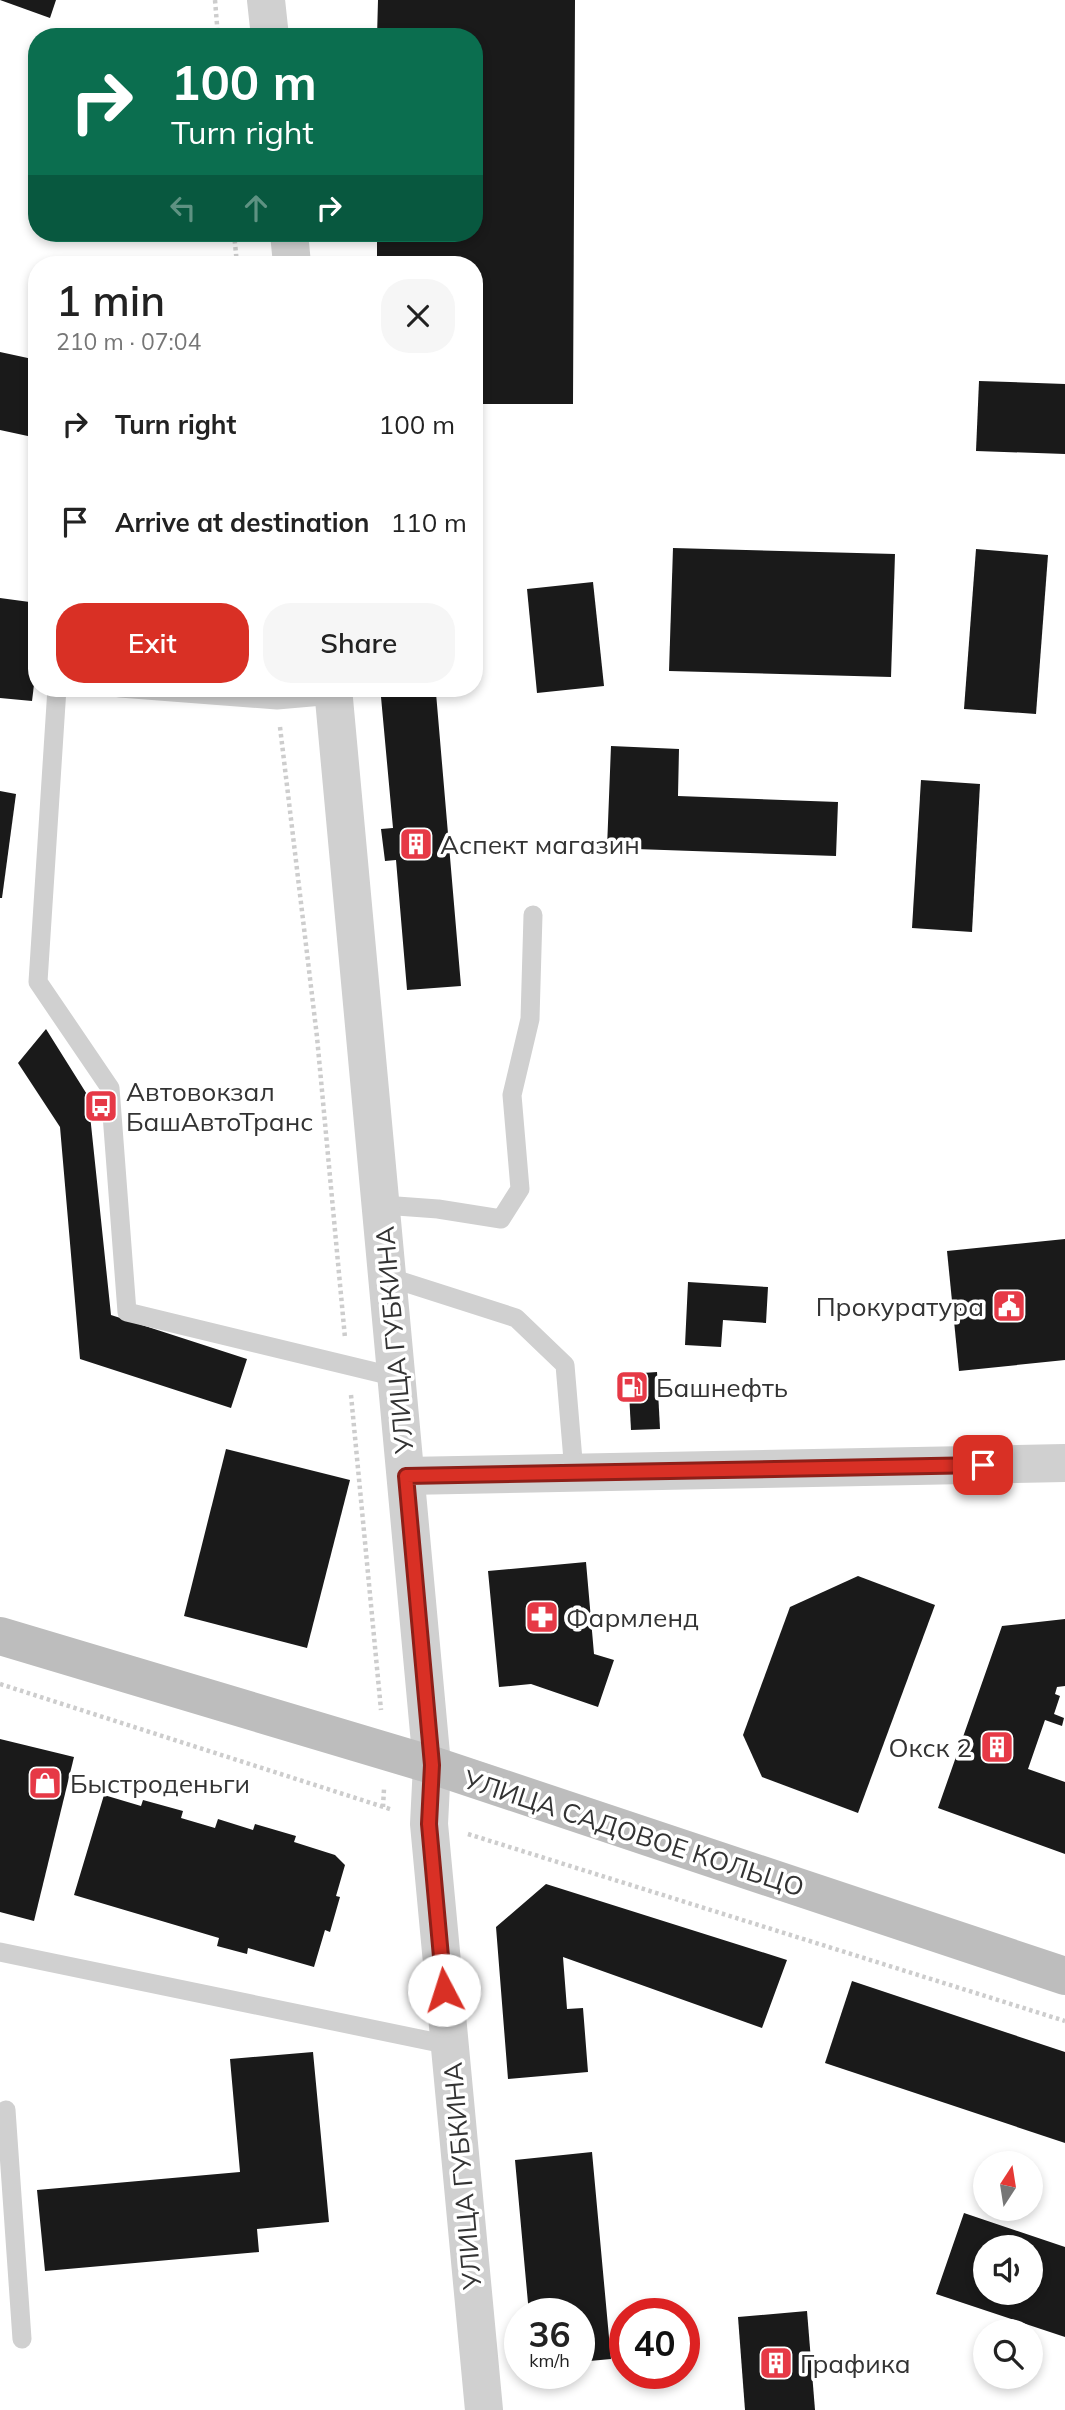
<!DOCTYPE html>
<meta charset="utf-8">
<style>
body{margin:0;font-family:Mulish,sans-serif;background:#f6f6f6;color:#222;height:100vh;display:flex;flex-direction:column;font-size:26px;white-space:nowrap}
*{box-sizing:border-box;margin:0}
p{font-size:23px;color:#767676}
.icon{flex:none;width:38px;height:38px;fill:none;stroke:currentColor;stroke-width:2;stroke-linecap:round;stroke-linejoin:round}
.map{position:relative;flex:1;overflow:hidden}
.sheet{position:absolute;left:28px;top:256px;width:455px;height:441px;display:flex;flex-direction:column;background:#fff;border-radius:28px;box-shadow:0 4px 10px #0003}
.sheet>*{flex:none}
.guide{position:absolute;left:28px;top:28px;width:455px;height:214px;border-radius:28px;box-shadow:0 4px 10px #0003;background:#0b6e4f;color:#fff;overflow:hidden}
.needle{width:46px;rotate:12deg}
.fabs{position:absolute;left:973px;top:2151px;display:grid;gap:14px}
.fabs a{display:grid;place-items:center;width:70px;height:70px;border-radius:50%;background:#fff;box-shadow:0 4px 10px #0003;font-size:35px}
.speed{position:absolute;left:504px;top:2298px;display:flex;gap:14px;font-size:35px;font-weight:700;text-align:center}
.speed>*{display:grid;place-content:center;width:91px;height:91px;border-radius:50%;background:#fff;box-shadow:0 4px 10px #0003;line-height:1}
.speed small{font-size:18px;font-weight:400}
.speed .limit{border:10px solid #d22;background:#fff;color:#111}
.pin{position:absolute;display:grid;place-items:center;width:60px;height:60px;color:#fff;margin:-30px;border-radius:14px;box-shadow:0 4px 10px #0006}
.me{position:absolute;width:77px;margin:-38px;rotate:355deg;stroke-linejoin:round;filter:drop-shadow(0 0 5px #0008)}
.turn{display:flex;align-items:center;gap:24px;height:147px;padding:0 28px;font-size:32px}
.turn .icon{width:91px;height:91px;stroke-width:2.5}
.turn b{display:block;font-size:49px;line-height:60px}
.lanes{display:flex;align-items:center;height:66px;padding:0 28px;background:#0003;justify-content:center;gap:35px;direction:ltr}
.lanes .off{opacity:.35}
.round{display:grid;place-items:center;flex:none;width:74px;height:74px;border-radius:28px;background:#f6f6f6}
.summary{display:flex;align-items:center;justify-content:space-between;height:119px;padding:0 28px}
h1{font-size:42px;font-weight:600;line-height:52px}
.button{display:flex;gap:14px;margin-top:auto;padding:14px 28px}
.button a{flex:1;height:80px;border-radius:28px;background:#d93025;color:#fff;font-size:28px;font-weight:600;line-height:80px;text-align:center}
.button a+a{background:#f6f6f6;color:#222}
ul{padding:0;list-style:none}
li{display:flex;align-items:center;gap:21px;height:98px;padding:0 28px}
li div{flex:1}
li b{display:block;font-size:26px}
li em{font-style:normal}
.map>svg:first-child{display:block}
</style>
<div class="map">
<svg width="1065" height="2410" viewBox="0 0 1065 2410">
<rect width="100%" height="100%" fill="#fff"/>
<g fill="#1a1a1a" fill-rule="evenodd">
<polygon points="0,0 56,0 50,18"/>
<polygon points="378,0 575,0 573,404 474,404 474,264 377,264 377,233 474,233 474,37 377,37"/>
<polygon points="0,352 37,360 37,438 0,430"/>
<polygon points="979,381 1065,384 1065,454 976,451"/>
<polygon points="673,548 895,554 891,677 669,671"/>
<polygon points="976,549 1048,555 1036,714 964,709"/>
<polygon points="593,582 604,686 537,693 527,589"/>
<polygon points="0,598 37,603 37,660 32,701 0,698"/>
<polygon points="436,693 461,986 407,990 396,860 385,861 381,829 393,828 381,697"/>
<polygon points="611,746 679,749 678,796 838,802 836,856 607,848"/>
<polygon points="921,780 980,784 972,932 912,928"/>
<polygon points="0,791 16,794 2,898 0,898"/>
<polygon points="46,1029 88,1096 111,1315 247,1359 231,1408 80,1359 60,1127 18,1063"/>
<polygon points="1065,1239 1065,1360 959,1371 947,1251"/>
<polygon points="688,1282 768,1287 766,1323 723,1320 721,1347 685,1345"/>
<polygon points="657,1372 660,1429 631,1430 628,1374"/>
<polygon points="226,1449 350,1480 307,1648 184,1616"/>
<polygon points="586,1562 594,1654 614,1660 598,1707 531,1684 499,1687 488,1571"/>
<polygon points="858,1576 935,1605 858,1813 762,1777 743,1735 790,1607"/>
<polygon points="1065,1619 1065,1686 1057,1687 1055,1694 1060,1696 1054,1714 1064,1718 1062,1726 1045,1720 1028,1769 1065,1782 1065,1854 938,1808 1002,1626"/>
<polygon points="0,1739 74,1757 34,1921 0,1912"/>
<polygon points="104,1795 141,1806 143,1800 183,1811 181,1818 215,1828 218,1819 253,1830 255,1824 296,1836 294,1842 335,1855 345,1865 336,1896 340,1897 330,1932 325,1930 314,1967 248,1948 247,1954 217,1946 219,1938 74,1895"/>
<polygon points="546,1884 787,1960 762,2028 563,1957 567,2009 583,2008 588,2072 508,2079 496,1927"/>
<polygon points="852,1981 1065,2052 1065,2143 825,2063"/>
<polygon points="313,2052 329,2222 257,2229 259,2252 45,2271 37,2190 240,2172 230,2059"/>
<polygon points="592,2152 611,2359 579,2362 579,2314 529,2314 515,2160"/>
<path d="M 964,2213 L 1065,2247 L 1065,2337 L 936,2294 ZM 985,2247 L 1031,2247 L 1031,2292 L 985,2292 Z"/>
<polygon points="807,2311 815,2410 745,2410 738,2317"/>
</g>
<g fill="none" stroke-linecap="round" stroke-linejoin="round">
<g stroke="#cdcdcd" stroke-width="4.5" stroke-dasharray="3.5 3.5" stroke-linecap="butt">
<polyline points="215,0 218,37"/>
<polyline points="234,233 237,264"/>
<polyline points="280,727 317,1037 345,1338"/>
<polyline points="351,1395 381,1710"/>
<polyline points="0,1684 393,1810"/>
<polyline points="383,1807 384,1789"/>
<polyline points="468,1834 1065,2021"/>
</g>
<g stroke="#d0d0d0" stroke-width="19">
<polyline points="57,688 38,982 110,1088 127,1312 396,1377"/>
<polyline points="120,688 277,700 334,695"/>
<polyline points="383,1205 438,1209 501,1219 520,1189 512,1095 530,1019 533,915"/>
<polyline points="388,1277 516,1318 565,1365 574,1472"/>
<polyline points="0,1952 449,2045"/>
<polyline points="6,2110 22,2339"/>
</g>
<polyline stroke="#d0d0d0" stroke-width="38" points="406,1476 1065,1463"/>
<g stroke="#d0d0d0" stroke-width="38">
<polyline points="266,0 270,37"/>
<polyline points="289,233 292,264"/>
<path d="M 333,688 C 368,1047 400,1406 432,1765 L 429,1824 L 484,2410"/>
</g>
<polyline stroke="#bdbdbd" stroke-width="38" points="0,1636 432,1765 1065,1976"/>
</g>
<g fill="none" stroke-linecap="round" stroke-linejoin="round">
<defs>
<polyline id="route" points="444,1990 429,1824 432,1765 406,1476 983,1465"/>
</defs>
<use href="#route" stroke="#8d1f18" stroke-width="18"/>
<use href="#route" stroke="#d93025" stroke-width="12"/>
</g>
<defs>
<symbol id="building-square" viewBox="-11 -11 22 22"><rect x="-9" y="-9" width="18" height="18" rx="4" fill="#e63946" stroke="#fff"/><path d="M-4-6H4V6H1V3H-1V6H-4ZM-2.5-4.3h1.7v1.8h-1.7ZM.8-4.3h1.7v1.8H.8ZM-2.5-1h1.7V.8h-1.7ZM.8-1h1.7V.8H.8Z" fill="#fff"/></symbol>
<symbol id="bus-square" viewBox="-11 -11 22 22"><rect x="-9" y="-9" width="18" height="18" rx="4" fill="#e63946" stroke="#fff"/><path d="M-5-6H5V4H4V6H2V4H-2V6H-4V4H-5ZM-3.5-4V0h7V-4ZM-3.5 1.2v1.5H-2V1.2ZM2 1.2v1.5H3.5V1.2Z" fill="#fff"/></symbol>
<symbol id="civic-square" viewBox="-11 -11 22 22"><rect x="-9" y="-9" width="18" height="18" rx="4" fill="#e63946" stroke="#fff"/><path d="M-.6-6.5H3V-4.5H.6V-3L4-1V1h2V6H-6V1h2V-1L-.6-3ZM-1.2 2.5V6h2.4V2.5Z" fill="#fff"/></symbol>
<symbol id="fuel-square" viewBox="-11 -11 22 22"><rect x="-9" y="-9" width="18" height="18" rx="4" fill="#e63946" stroke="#fff"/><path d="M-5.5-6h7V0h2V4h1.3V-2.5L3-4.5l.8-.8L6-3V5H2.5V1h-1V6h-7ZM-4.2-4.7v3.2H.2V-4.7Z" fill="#fff"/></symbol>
<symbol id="pharmacy-square" viewBox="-11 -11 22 22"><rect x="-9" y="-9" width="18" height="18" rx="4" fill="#e63946" stroke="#fff"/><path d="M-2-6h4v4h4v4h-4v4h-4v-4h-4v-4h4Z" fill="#fff"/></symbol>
<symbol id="shop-square" viewBox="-11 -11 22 22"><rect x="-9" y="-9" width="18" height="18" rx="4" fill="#e63946" stroke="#fff"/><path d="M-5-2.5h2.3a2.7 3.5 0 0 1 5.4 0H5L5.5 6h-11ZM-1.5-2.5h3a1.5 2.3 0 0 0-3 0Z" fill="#fff"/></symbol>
</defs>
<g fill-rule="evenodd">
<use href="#building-square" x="397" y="825" width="38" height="38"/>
<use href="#bus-square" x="82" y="1087" width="38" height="38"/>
<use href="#civic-square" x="990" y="1287" width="38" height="38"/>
<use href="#fuel-square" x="613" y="1368" width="38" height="38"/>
<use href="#pharmacy-square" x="523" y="1598" width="38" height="38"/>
<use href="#building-square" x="978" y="1728" width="38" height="38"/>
<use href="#shop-square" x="26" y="1764" width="38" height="38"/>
<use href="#building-square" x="757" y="2344" width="38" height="38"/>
</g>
<g text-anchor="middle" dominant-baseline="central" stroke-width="7" stroke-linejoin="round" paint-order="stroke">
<g font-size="26" fill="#333" stroke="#fff" text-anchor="start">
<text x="440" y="844">Аспект магазин</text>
<text x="126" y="1091">Автовокзал<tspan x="126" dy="30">БашАвтоТранс</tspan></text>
<text x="984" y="1306" text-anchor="end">Прокуратура</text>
<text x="656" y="1387">Башнефть</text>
<text x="566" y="1617">Фармленд</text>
<text x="972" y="1747" text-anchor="end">Окск 2</text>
<text x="70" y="1783">Быстроденьги</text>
<text x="800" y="2363">Графика</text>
</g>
<g font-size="26" fill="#333" stroke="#fff">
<text transform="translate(394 1340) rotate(-95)">УЛИЦА ГУБКИНА</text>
<text transform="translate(634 1833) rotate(18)">УЛИЦА САДОВОЕ КОЛЬЦО</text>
<text transform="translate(462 2176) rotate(-95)">УЛИЦА ГУБКИНА</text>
</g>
</g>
</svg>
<div class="fabs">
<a><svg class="needle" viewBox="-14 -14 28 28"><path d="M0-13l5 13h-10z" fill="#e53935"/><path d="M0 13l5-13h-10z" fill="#767676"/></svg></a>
<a><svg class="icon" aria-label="sound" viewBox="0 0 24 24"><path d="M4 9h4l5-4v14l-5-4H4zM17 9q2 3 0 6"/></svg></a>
<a><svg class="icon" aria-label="search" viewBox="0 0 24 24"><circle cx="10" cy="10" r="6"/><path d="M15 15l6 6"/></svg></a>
</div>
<div class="speed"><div>36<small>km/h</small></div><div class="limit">40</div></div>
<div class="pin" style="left:983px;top:1465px;background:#d93025"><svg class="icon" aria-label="arrive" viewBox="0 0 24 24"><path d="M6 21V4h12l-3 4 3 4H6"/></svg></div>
<svg class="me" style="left:444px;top:1990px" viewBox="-20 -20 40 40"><circle r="19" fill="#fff"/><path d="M0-13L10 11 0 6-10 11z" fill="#d93025"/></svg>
<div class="guide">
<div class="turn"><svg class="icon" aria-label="right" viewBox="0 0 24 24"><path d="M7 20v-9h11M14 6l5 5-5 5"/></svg><div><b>100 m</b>Turn right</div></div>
<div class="lanes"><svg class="icon off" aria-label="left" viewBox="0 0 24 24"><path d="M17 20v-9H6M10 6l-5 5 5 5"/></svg><svg class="icon off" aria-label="ahead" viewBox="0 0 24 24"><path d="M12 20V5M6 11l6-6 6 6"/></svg><svg class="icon" aria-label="right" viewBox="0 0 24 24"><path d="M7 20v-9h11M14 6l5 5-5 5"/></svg></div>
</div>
<section class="sheet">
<div class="summary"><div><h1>1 min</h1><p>210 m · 07:04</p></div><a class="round"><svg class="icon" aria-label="close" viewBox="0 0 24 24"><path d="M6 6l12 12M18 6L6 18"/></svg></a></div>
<ul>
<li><svg class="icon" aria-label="right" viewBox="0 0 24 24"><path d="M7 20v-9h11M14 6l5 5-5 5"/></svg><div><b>Turn right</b></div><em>100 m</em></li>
<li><svg class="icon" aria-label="arrive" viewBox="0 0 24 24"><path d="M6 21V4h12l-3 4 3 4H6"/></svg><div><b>Arrive at destination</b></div><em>110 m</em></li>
</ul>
<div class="button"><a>Exit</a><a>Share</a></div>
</section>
</div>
